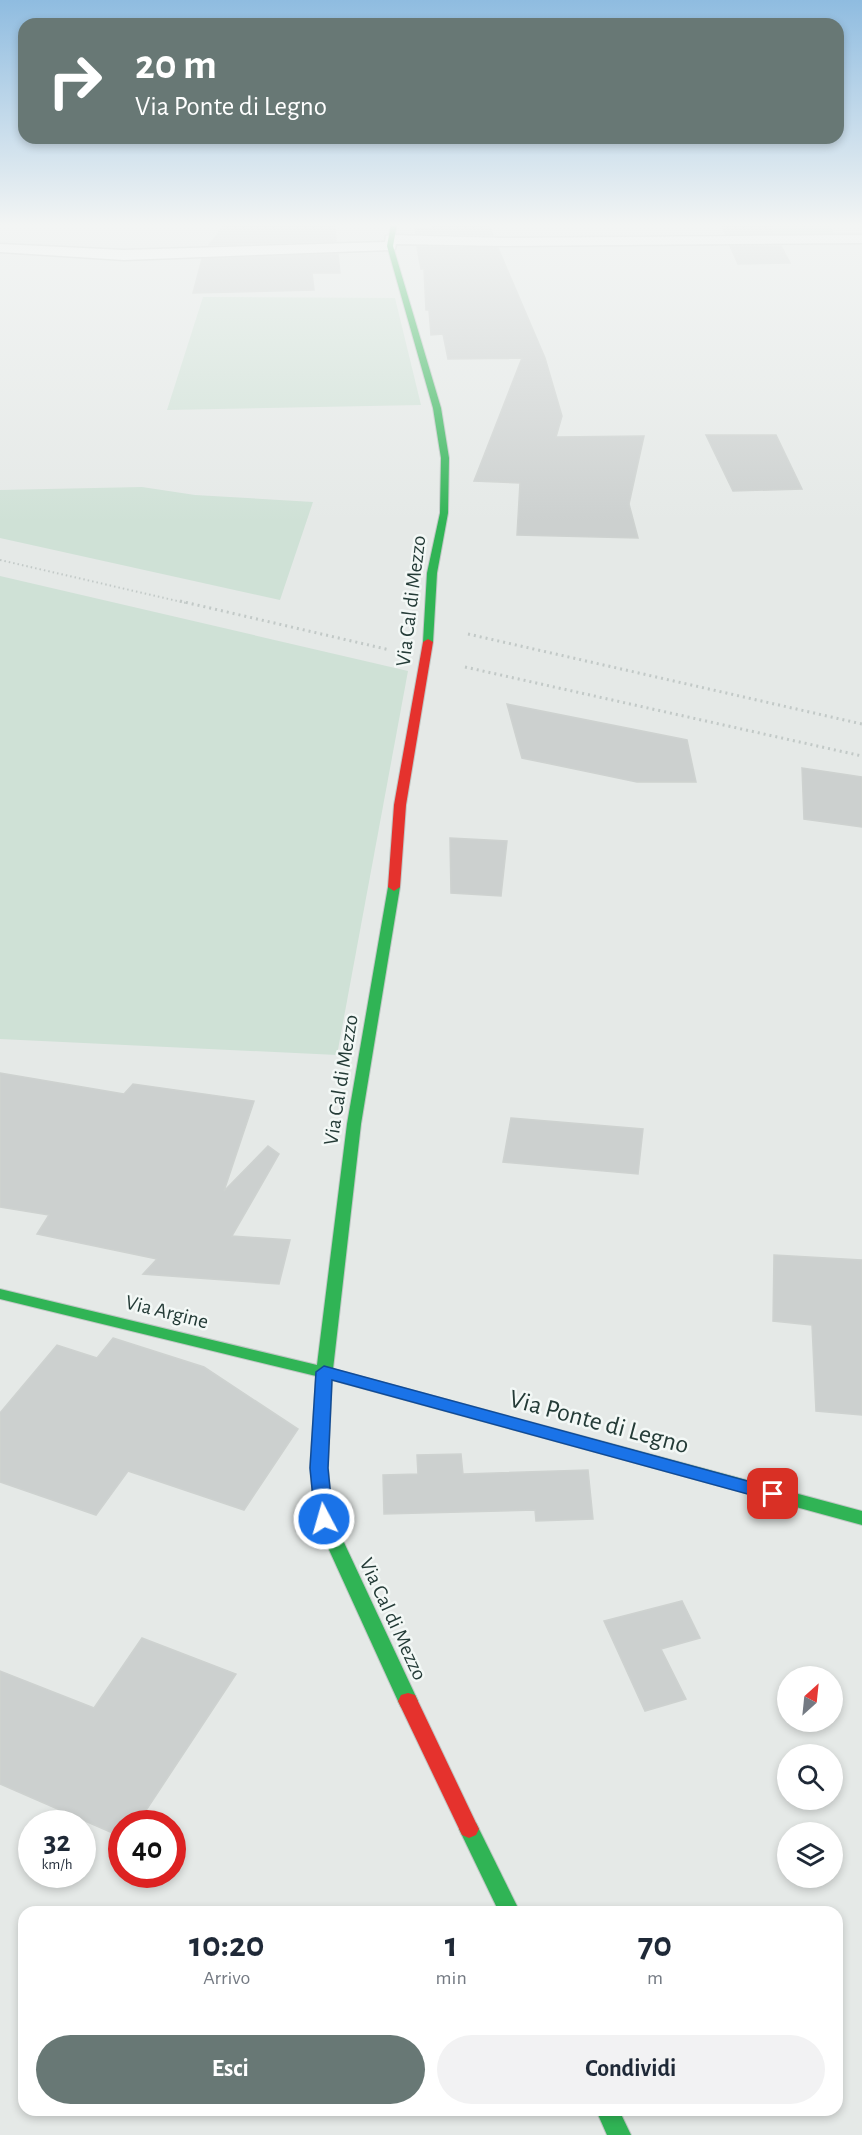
<!DOCTYPE html>
<html lang="it">
<style>
body{margin:0;font-family:"Alegreya Sans",sans-serif;background:#f2f2f3;color:#1f2937;height:100vh;display:flex;flex-direction:column;font-size:22px;white-space:nowrap}
*{box-sizing:border-box;margin:0}
p{font-size:20px;color:#747a83}
.icon{flex:none;width:33px;height:33px;fill:none;stroke:currentColor;stroke-width:2;stroke-linecap:round;stroke-linejoin:round}
.map{position:relative;flex:1;overflow:hidden}
.drawer{position:absolute;left:18px;top:1906px;width:825px;height:210px;display:flex;flex-direction:column;background:#fff;border-radius:18px;box-shadow:0 3px 9px #0003}
.drawer>*{flex:none}
.banner{position:absolute;left:18px;top:18px;width:826px;height:126px;border-radius:18px;box-shadow:0 3px 9px #0003;background:#687875;color:#fff;overflow:hidden}
.needle{width:39px;rotate:27deg}
.controls{position:absolute;left:777px;top:1666px;display:grid;gap:12px}
.controls a{display:grid;place-items:center;width:66px;height:66px;border-radius:50%;background:#fff;box-shadow:0 3px 9px #0003;font-size:30px}
.speed{position:absolute;left:18px;top:1810px;display:flex;gap:12px;font-size:30px;font-weight:700;text-align:center}
.speed>*{display:grid;place-content:center;width:78px;height:78px;border-radius:50%;background:#fff;box-shadow:0 3px 9px #0003;line-height:1}
.speed small{font-size:15px;font-weight:400}
.speed .limit{border:9px solid #d22;background:#fff;color:#111}
.pin{position:absolute;display:grid;place-items:center;width:51px;height:51px;color:#fff;margin:-26px;border-radius:12px;box-shadow:0 3px 9px #0006}
.me{position:absolute;width:66px;margin:-33px;rotate:354deg;stroke-linejoin:round;filter:drop-shadow(0 0 4px #0008)}
.turn{display:flex;align-items:center;gap:21px;height:126px;padding:0 18px;font-size:27px}
.turn .icon{width:78px;height:78px;stroke-width:2.5}
.turn b{display:block;font-size:42px;line-height:51px}
.eta{display:flex;justify-content:space-evenly;align-items:center;height:102px;text-align:center}
.eta b{font-size:36px;font-weight:700;line-height:42px}
.primary-button{display:flex;gap:12px;margin-top:auto;padding:12px 18px}
.primary-button a{flex:1;height:69px;border-radius:36px;background:#687875;color:#fff;font-size:24px;font-weight:700;line-height:69px;text-align:center}
.primary-button a+a{background:#f2f2f3;color:#1f2937}
.map>svg:first-child{display:block}
</style>
<div class="map">
<svg width="862" height="2135" viewBox="0 0 862 2135">
<rect width="100%" height="100%" fill="#e5e9e7"/>
<g fill="#cfe1d6">
<polygon points="771,224 830,224 836,240 774,239"/>
<polygon points="203,297 395,298 421,405 167,410"/>
<polygon points="142,487 195,495 313,502 280,600 0,538 0,490"/>
<polygon points="0,576 408,671 337,1055 0,1039"/>
</g>
<g fill="#ccd0cf" stroke="#ced2d0" stroke-width="1.5">
<polygon points="225,224 328,224 335,227 336,241 209,245"/>
<polygon points="433,224 488,224 493,235 416,233 415,229 432,229"/>
<polygon points="720,224 769,224 774,233 725,234"/>
<polygon points="730,246 781,246 790,263 738,264"/>
<polygon points="417,247 498,248 545,358 562,416 556,437 644,436 629,504 638,538 517,535 520,483 474,481 522,358 448,359 443,334 431,335 429,310 426,310 424,269 421,269"/>
<polygon points="338,254 340,273 312,273 314,290 193,293 202,259"/>
<polygon points="706,435 776,435 802,489 733,491"/>
<polygon points="507,704 687,740 696,782 637,782 522,758"/>
<polygon points="802,768 862,777 862,827 804,819"/>
<polygon points="450,838 507,841 501,896 451,893"/>
<polygon points="0,1073 124,1094 133,1084 254,1101 224,1191 268,1146 279,1154 232,1236 290,1240 279,1284 143,1274 157,1259 37,1234 49,1215 0,1207"/>
<polygon points="511,1118 643,1129 638,1174 503,1162"/>
<polygon points="774,1255 862,1260 862,1415 816,1411 812,1325 773,1321"/>
<polygon points="113,1338 204,1367 298,1429 244,1510 128,1471 96,1515 0,1482 0,1413 57,1345 97,1358"/>
<polygon points="461,1454 463,1474 588,1470 593,1519 536,1521 535,1510 384,1514 383,1475 418,1474 417,1455"/>
<polygon points="682,1601 700,1638 661,1649 686,1699 645,1711 604,1621"/>
<polygon points="142,1638 236,1674 137,1824 122,1824 122,1837 0,1784 0,1671 94,1708"/>
</g>
<g fill="none" stroke-linecap="round" stroke-linejoin="round">
<defs>
<polygon id="street" points="391,235 504,238 862,235 862,243 504,246 396,244 395,249 390,250 124,260 0,252 0,244 124,250 385,242 386,236"/>
<g id="fast">
<polygon points="391,224 397,224 393,246 441,408 449,458 448,513 437,573 433,642 428,645 423,642 427,573 440,513 441,458 433,408 387,246"/>
<polygon points="394,883 400,887 361,1124 333,1369 862,1511 862,1525 332,1380 328,1468 333,1519 418,1701 415,1707 408,1709 401,1707 398,1701 315,1519 310,1468 316,1376 0,1299 0,1289 317,1365 347,1124 388,887"/>
<polygon points="469,1820 476,1823 520,1912 499,1912 459,1829 462,1823"/>
<polygon points="596,2110 619,2110 631,2135 607,2135"/>
</g>
<g id="jam">
<polygon points="428,639 433,642 406,805 400,887 394,891 388,887 394,805 423,642"/>
<polygon points="408,1693 415,1695 476,1823 479,1829 476,1835 469,1838 462,1835 398,1701 401,1695"/>
</g>
</defs>
<use href="#street" stroke="#c2c6c4" stroke-width="3"/>
<use href="#fast" stroke="#c0c7c5" stroke-width="2"/>
<use href="#jam" stroke="#c0c7c5" stroke-width="2"/>
<polyline stroke="#c2c9c7" stroke-width="2" stroke-dasharray="1.5 3" stroke-linecap="butt" points="0,560 186,603"/>
<g stroke="#c2c9c7" stroke-width="3" stroke-dasharray="2 4" stroke-linecap="butt">
<polyline points="180,601 390,650"/>
<polyline points="468,634 862,724"/>
<polyline points="465,667 862,756"/>
</g>
<use href="#street" fill="#fbfcfb" fill-rule="evenodd"/>
<use href="#fast" fill="#30b455" fill-rule="evenodd"/>
<use href="#jam" fill="#e5322d" fill-rule="evenodd"/>
</g>
<linearGradient id="sky" x2="0" y2="1"><stop stop-color="#8fbce0"/><stop offset="0.43" stop-color="#f3f5f4"/><stop offset="1" stop-color="#f3f5f4" stop-opacity="0"/></linearGradient>
<rect width="862" height="523" fill="url(#sky)"/>
<polygon fill="#1a73e8" stroke="#114b97" stroke-width="1.5" points="324,1366 773,1488 780,1490 782,1494 780,1499 773,1501 332,1380 328,1468 333,1519 331,1524 318,1524 315,1519 310,1468 316,1372"/>
<g text-anchor="middle" dominant-baseline="central" stroke-width="5" stroke-linejoin="round" paint-order="stroke">
<g font-size="21" fill="#243b37" stroke="#f3f8f6">
<text transform="translate(411 601) rotate(-83)">Via Cal di Mezzo</text>
<text transform="translate(341 1080) rotate(-81)">Via Cal di Mezzo</text>
<text transform="translate(167 1312) rotate(14)">Via Argine</text>
<text transform="translate(393 1619) rotate(65)">Via Cal di Mezzo</text>
</g>
<g font-size="26" fill="#243b37" stroke="#f3f8f6">
<text transform="translate(599 1422) rotate(15)">Via Ponte di Legno</text>
</g>
</g>
</svg>
<div class="controls">
<a><svg class="needle" viewBox="-14 -14 28 28"><path d="M0-13l5 13h-10z" fill="#e53935"/><path d="M0 13l5-13h-10z" fill="#747a83"/></svg></a>
<a><svg class="icon" aria-label="search" viewBox="0 0 24 24"><circle cx="10" cy="10" r="6"/><path d="M15 15l6 6"/></svg></a>
<a><svg class="icon" aria-label="layers" viewBox="0 0 24 24"><path d="M12 4l9 5-9 5-9-5zM3 14l9 5 9-5"/></svg></a>
</div>
<div class="speed"><div>32<small>km/h</small></div><div class="limit">40</div></div>
<div class="pin" style="left:773px;top:1494px;background:#d93025"><svg class="icon" aria-label="arrive" viewBox="0 0 24 24"><path d="M6 21V4h12l-3 4 3 4H6"/></svg></div>
<svg class="me" style="left:324px;top:1519px" viewBox="-20 -20 40 40"><circle r="17" fill="#1a73e8" stroke="#fff" stroke-width="3"/><path d="M0-11L8 9 0 5-8 9z" fill="#fff"/></svg>
<div class="banner">
<div class="turn"><svg class="icon" aria-label="right" viewBox="0 0 24 24"><path d="M7 20v-9h11M14 6l5 5-5 5"/></svg><div><b>20 m</b>Via Ponte di Legno</div></div>
</div>
<section class="drawer">
<div class="eta">
<div><b>10:20</b><p>Arrivo</p></div>
<div><b>1</b><p>min</p></div>
<div><b>70</b><p>m</p></div>
</div>
<div class="primary-button"><a>Esci</a><a>Condividi</a></div>
</section>
</div>
